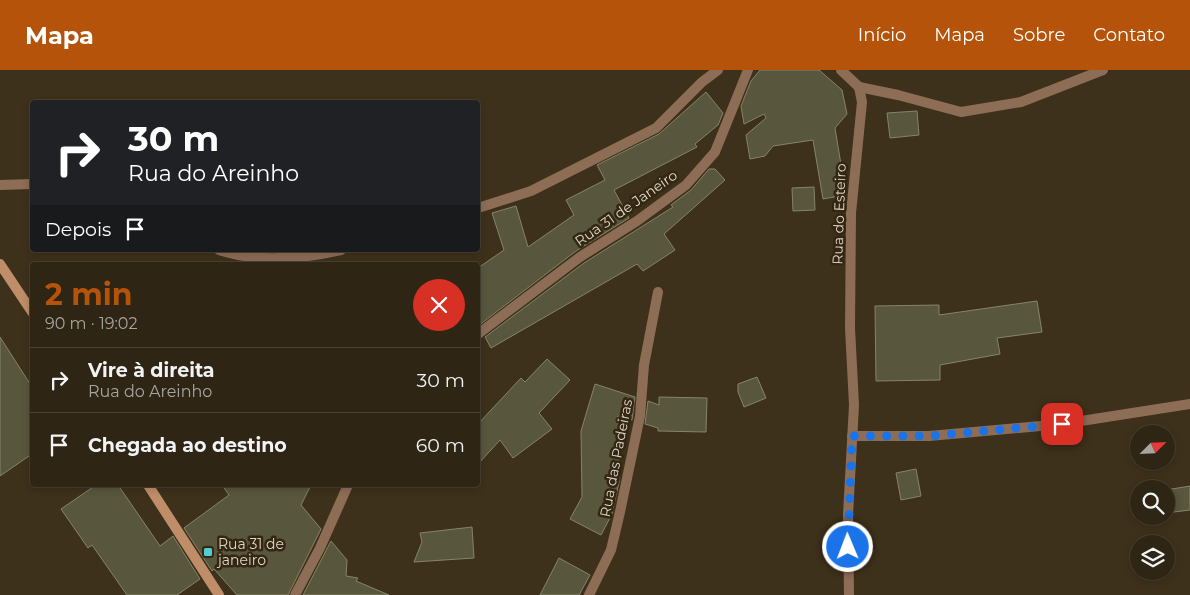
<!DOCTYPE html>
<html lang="pt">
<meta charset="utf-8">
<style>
body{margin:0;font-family:Montserrat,sans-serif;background:#3a3122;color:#f1f3f6;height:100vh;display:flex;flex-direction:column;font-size:19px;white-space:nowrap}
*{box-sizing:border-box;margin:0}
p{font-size:16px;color:#a7a5a0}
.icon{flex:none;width:28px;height:28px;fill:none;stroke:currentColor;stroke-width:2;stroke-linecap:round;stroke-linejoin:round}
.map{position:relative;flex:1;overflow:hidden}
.details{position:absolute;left:30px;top:192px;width:450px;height:225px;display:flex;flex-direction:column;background:#2e2514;border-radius:5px;box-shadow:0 2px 8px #0003,0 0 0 1px #494234}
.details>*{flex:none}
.top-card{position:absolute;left:30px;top:30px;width:450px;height:152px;border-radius:5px;box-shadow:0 2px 8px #0003,0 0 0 1px #494234;background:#202124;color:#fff;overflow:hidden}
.needle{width:32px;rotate:66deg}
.tools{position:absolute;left:1130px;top:355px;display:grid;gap:10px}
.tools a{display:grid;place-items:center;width:45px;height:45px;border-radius:50%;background:#2e2514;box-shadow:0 2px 8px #0003,0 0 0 1px #494234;font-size:25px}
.pin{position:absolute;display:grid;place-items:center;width:42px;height:42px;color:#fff;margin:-21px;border-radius:10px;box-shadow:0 2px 8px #0006}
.me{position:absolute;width:55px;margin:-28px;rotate:359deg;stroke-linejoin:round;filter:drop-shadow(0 0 4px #0008)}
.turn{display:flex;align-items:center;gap:18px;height:105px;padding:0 15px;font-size:22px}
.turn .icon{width:65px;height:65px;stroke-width:2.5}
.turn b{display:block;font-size:35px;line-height:42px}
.then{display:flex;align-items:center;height:48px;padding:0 15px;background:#0003;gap:10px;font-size:19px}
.round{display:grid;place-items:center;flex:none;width:52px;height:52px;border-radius:26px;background:#3a3122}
.overview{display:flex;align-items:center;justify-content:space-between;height:85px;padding:0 15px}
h1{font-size:30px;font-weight:700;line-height:38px;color:#b45309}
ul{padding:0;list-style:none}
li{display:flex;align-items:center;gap:15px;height:65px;padding:0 15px;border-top:1px solid #494234}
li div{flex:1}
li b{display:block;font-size:19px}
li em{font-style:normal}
header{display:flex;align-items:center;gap:30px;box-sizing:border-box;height:70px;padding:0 25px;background:#b45309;color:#fff}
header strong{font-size:24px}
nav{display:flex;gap:28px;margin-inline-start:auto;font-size:18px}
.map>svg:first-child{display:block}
</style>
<header>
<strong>Mapa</strong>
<nav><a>Início</a><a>Mapa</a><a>Sobre</a><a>Contato</a></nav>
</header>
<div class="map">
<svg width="1190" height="525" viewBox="0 0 1190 525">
<rect width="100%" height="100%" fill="#3e311b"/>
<g fill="#58563c" stroke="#868468">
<polygon points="760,0 819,0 842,20 847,44 835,58 846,125 823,129 813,70 773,76 765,86 750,89 746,65 766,48 764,44 744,54 741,36 751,11"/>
<polygon points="706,22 723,43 718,55 695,74 697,77 614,120 629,148 576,181 478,256 478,198 504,180 492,143 516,136 528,177 574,145 566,130 605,110 597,95 659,64"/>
<polygon points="917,41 919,65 890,68 887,43"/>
<polygon points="709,99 715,99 725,110 664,164 675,180 643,201 637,194 491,278 485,267 584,193 673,137 671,135 691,120"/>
<polygon points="814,117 815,140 793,141 792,118"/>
<polygon points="1037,231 1042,262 997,268 1000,284 940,295 940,310 876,311 875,236 939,235 939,245"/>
<polygon points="0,267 32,317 32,384 0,406"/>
<polygon points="547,289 570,310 539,343 552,359 513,388 500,370 478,394 478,354 521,308 525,312"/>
<polygon points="757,307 766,328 744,337 738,322 738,314"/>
<polygon points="595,314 635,327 632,350 618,346 619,412 612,444 601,465 570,449 582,427 581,361"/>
<polygon points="659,327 707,328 706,362 658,361 658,358 645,354 648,331 659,335"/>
<polygon points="916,399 921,426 901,430 896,403"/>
<polygon points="96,415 118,415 160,476 173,466 200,509 177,525 127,525 92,475 88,478 61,439"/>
<polygon points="222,415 311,415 301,435 321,459 288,525 237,525 214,499 212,501 184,458 229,425"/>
<polygon points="1190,416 1190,440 1166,443 1166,420"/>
<polygon points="472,457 474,488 414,492 422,472 420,463"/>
<polygon points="331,471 347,490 346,506 358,508 356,511 389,525 303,525"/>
<polygon points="559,488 590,505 579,525 540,525"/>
</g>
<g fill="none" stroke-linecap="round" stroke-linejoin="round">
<g stroke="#8e6d57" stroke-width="10">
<polyline points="841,0 859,17"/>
<polyline points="859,17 898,25 961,42 1021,32 1103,0"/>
<polyline points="0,115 32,114"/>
<polyline points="478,138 531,121 656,58 702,12 718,0"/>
<path d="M 219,180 C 258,193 301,189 341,180"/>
<polyline points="478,264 580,187 637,151 686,115 715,82 748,0"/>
<polyline points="852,366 929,366 1062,354 1190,334"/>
<polyline points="295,525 320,478 348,415"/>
<polyline points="589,525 611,480 620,442 640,346 644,295 658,222"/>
<polyline points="849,525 848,445 854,335 850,258 851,143 862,32 859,17"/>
</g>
<g stroke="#c08d69" stroke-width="10">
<polyline points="0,194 32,242"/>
<polyline points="148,415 219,525"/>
</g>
</g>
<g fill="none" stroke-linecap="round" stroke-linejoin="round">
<polyline stroke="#1a73e8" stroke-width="9" stroke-dasharray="0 16.2" points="848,477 852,366 930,366 1062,354"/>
</g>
<rect fill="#51ccd2" stroke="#342711" stroke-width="2" x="203" y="477" width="10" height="10" rx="2.5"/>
<g text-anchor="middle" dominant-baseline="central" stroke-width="5" stroke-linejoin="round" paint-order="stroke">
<g font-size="14" fill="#dfd7ca" stroke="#342711">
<text transform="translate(626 138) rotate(-35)">Rua 31 de Janeiro</text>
<text transform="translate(839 144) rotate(-88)">Rua do Esteiro</text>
<text transform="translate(616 388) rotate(-79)">Rua das Padeiras</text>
</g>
<g font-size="14" fill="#dfd7ca" stroke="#342711" text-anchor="start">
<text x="218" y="474">Rua 31 de<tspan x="218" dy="16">janeiro</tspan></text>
</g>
</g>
</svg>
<div class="tools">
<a><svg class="needle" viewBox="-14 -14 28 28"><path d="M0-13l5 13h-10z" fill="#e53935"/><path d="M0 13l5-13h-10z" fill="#a7a5a0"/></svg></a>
<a><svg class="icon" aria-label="search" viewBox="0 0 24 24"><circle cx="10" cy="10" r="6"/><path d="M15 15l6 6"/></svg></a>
<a><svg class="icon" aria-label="layers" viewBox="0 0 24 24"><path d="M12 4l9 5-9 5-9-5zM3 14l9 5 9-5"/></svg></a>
</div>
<div class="pin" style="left:1062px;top:354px;background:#d93025"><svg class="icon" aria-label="arrive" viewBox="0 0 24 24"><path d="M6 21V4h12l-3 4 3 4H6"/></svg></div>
<svg class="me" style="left:848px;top:477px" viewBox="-20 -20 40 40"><circle r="17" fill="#1a73e8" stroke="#fff" stroke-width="3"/><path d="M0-11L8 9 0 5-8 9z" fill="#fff"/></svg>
<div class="top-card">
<div class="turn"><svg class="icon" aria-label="right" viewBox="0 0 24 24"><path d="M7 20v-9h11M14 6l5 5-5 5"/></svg><div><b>30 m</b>Rua do Areinho</div></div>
<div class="then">Depois<svg class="icon" aria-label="arrive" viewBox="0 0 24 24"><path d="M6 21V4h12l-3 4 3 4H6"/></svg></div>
</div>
<section class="details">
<div class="overview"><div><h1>2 min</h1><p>90 m · 19:02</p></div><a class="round" style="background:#d93025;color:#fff"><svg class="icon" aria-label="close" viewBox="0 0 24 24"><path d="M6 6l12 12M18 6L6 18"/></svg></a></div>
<ul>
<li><svg class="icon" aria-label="right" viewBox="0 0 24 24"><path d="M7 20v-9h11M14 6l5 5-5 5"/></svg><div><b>Vire à direita</b><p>Rua do Areinho</p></div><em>30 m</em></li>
<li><svg class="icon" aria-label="arrive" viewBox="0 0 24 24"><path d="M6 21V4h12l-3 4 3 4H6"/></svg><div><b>Chegada ao destino</b></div><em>60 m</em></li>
</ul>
</section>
</div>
